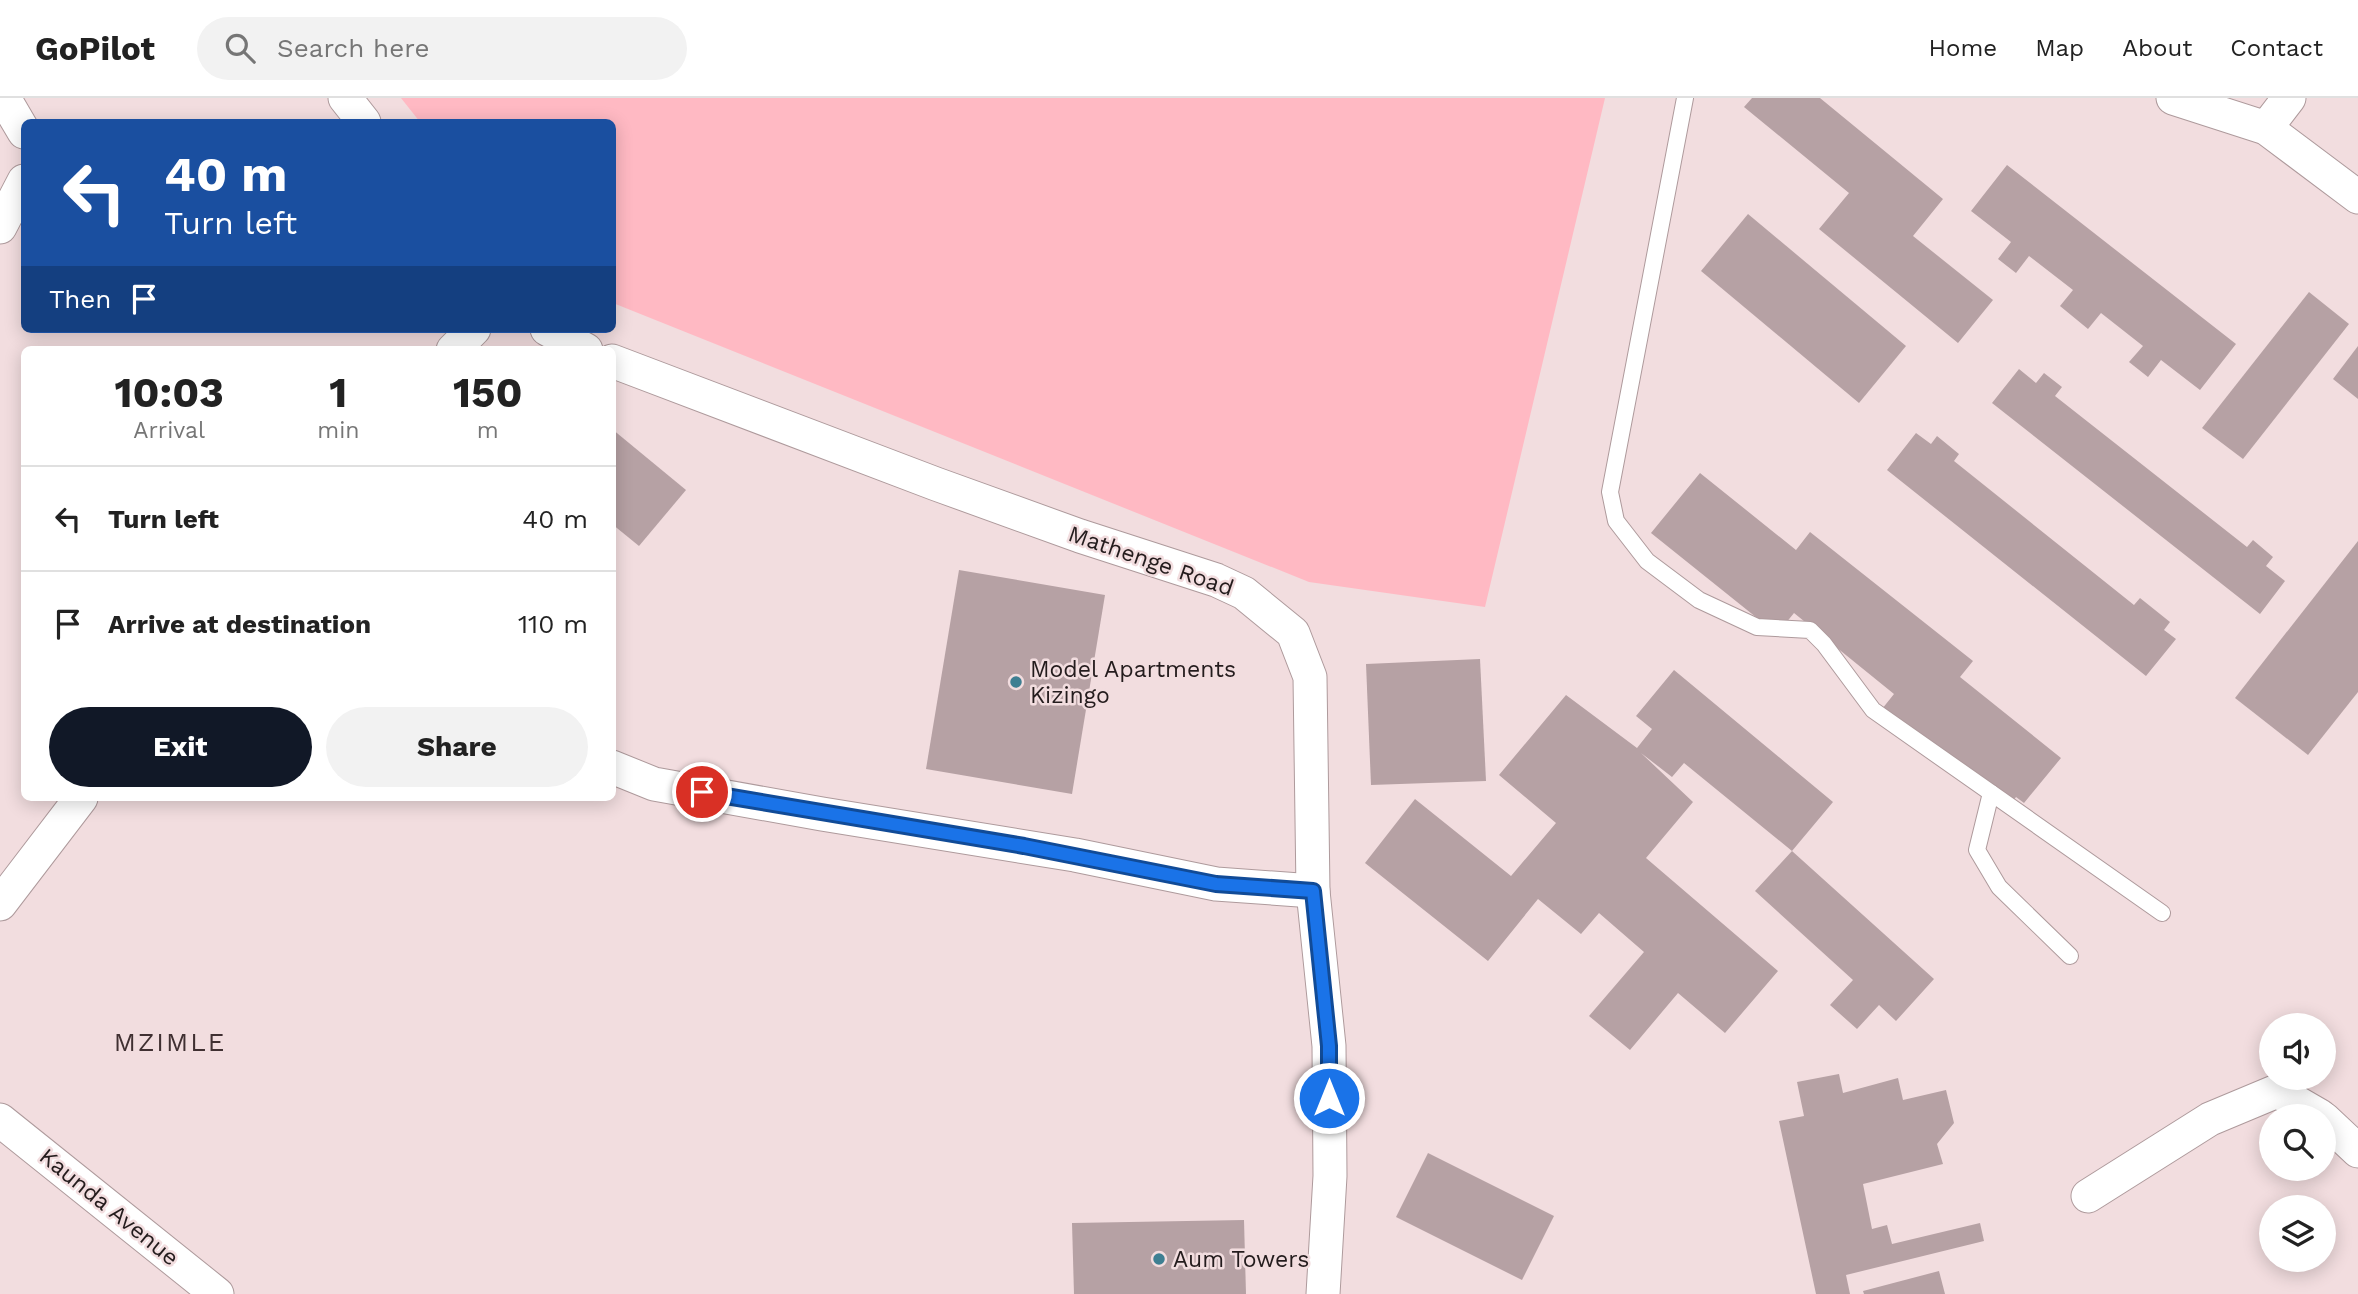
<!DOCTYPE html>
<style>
body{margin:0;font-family:"Work Sans",sans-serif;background:#f2f2f2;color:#222;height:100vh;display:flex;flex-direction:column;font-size:26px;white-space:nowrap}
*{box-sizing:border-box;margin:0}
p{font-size:23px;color:#767676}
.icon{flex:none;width:38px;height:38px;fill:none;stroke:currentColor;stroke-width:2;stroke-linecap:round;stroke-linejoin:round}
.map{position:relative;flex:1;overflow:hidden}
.panel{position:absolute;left:21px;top:248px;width:595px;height:455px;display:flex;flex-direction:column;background:#fff;border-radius:10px;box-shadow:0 4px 18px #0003}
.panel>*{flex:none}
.guide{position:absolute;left:21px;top:21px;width:595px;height:214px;border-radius:10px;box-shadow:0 4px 18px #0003;background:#1a4fa0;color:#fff;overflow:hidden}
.controls{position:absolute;left:2259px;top:915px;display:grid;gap:14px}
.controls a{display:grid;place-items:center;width:77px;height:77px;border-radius:50%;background:#fff;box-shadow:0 4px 18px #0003;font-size:35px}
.pin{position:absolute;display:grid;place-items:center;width:60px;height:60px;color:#fff;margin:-30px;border:4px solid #fff;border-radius:50%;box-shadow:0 2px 7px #0007}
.me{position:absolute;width:77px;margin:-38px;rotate:0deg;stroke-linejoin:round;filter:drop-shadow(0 0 5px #0008)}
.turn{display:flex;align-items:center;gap:24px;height:147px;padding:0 28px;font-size:32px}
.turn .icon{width:91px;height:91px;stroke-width:2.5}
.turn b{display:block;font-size:49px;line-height:60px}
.then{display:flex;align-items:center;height:66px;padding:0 28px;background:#0003;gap:14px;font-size:26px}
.eta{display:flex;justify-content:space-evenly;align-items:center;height:119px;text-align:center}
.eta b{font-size:42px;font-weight:700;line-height:49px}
.button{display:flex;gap:14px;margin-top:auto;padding:14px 28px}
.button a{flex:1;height:80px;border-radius:42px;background:#111827;color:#fff;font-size:28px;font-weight:700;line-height:80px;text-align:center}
.button a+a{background:#f2f2f2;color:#222}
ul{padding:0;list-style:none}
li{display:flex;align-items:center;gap:21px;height:105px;padding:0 28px;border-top:2px solid #e0e0e0}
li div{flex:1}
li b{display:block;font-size:26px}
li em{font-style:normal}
header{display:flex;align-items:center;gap:42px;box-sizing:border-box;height:98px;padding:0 35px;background:#fff;border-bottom:2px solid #e0e0e0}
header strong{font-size:33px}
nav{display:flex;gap:38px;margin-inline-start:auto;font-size:24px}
.search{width:490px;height:63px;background:#f2f2f2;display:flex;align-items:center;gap:18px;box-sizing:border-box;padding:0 24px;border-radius:38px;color:#767676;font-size:26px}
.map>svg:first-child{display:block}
</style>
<header>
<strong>GoPilot</strong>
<div class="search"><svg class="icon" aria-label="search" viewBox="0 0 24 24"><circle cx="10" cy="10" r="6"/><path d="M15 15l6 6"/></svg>Search here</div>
<nav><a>Home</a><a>Map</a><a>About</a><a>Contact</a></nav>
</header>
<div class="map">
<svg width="2358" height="1196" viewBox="0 0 2358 1196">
<rect width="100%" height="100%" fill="#f2dddf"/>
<polygon fill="#ffb9c3" points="401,0 1605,0 1485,509 1309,484 613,205 612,24 420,24"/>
<g fill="#b6a1a4">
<polygon points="1752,0 1820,0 1943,101 1913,138 1993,202 1958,245 1819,131 1849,95 1744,9"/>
<polygon points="2007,67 2236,246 2200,292 2161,262 2148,279 2129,264 2143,248 2101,215 2088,231 2060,208 2073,192 2029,158 2016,175 1998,161 2011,144 1971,113"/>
<polygon points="1748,116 1906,248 1859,305 1701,173"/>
<polygon points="2309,194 2349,226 2243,361 2202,330"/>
<polygon points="2358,248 2358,301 2333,281"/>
<polygon points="2019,271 2036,285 2044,275 2062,289 2055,298 2247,449 2253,442 2273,459 2266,468 2285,483 2260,516 1992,305"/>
<polygon points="612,331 686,392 639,448 612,426"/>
<polygon points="1916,335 1931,346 1937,338 1959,356 1954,363 2134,507 2140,500 2170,524 2164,532 2176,541 2146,578 1887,372"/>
<polygon points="1700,375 1796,452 1810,434 1973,563 1960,579 2061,660 2024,705 2016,699 2007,711 1882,611 1894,596 1794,515 1777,536 1651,435"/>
<polygon points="2358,443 2358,594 2308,657 2235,600"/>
<polygon points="959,472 1105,497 1072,696 926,671"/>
<polygon points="1480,561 1486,683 1371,687 1366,566"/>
<polygon points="1674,572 1833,704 1792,753 1684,665 1672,679 1641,655 1693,704 1646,760 1778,873 1725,935 1678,895 1630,952 1589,918 1644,854 1599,815 1581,836 1538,801 1488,863 1365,765 1415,701 1511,778 1556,725 1499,677 1566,597 1637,650 1652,631 1636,618"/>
<polygon points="1792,753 1934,881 1896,923 1879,907 1857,931 1830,907 1853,882 1755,793"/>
<polygon points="1839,976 1843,995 1898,980 1903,1002 1946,992 1954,1025 1937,1046 1943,1066 1863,1086 1872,1131 1887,1127 1892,1146 1980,1125 1984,1143 1846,1177 1850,1196 1816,1196 1779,1023 1804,1018 1797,984"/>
<polygon points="1428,1055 1554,1118 1522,1182 1396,1119"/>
<polygon points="1244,1122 1246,1196 1074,1196 1072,1125"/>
<polygon points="1939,1173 1945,1196 1864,1196 1863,1193"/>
</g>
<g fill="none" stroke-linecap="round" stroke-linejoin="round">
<defs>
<g id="lane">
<polyline points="1685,0 1610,394 1616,423 1647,463 1699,502 1757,529 1810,532 1824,546 1873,612 2162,815"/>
<polyline points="1991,695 1977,752 1999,789 2070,858"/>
</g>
<g id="street">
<polyline points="4,0 24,34"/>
<polyline points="345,0 364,24"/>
<polyline points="2173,0 2266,30 2358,99"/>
<polyline points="2266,30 2289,0"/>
<polyline points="0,129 24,83"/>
<polyline points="547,231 586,252"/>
<polyline points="453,252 474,231"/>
<polyline points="612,263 936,386 1080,438 1216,482 1244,495 1293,535 1310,579 1313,793 1329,948 1330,1078 1323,1196"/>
<polyline points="612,669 654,686 822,716 1075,757 1216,786 1313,793"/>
<polyline points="0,806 81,700"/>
<polyline points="2324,1021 2358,1053"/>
<polyline points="0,1022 217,1196"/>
<polyline points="2088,1098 2210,1021 2277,993 2320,1018"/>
</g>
</defs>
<use href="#lane" stroke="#ae9a9c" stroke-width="18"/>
<use href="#street" stroke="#ae9a9c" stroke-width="35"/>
<use href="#lane" stroke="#fff" stroke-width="16"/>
<use href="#street" stroke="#fff" stroke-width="33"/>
</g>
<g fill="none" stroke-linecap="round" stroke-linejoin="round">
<defs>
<polyline id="route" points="702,694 1024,748 1216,786 1313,793 1329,948 1329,1000"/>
</defs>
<use href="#route" stroke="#114b97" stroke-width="18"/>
<use href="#route" stroke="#1a73e8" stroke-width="12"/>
</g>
<g fill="#3e7f92" stroke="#f2dddf" stroke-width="2.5">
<circle cx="1016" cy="584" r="7"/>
<circle cx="1159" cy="1161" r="7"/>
</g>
<g text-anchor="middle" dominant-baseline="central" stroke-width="5" stroke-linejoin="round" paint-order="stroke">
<g font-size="23" fill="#241c1d" stroke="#f2dddf">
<text transform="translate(1151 463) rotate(19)">Mathenge Road</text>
<text transform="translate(109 1109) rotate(39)">Kaunda Avenue</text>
</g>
<g font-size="23" fill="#241c1d" stroke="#f2dddf" text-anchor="start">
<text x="1030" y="571">Model Apartments<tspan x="1030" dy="26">Kizingo</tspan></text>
<text x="1173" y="1161">Aum Towers</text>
</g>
<g font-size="26" letter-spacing="2" fill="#403032" stroke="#f2dddf">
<text x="170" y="944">MZIMLE</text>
</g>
</g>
</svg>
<div class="controls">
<a><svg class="icon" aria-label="sound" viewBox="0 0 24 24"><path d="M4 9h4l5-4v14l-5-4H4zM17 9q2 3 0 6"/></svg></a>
<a><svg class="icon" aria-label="search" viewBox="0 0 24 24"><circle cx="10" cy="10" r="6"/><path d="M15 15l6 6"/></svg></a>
<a><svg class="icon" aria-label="layers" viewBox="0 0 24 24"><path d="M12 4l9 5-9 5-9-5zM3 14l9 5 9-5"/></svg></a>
</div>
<div class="pin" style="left:702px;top:694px;background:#d93025"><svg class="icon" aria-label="arrive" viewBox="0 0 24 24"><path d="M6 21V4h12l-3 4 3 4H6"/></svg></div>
<svg class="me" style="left:1329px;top:1000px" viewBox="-20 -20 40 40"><circle r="17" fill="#1a73e8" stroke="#fff" stroke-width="3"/><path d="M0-11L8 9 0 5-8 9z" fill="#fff"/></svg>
<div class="guide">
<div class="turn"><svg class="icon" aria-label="left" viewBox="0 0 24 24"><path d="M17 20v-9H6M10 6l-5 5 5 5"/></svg><div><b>40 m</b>Turn left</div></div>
<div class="then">Then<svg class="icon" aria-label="arrive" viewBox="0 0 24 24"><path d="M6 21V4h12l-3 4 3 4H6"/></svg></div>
</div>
<section class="panel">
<div class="eta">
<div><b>10:03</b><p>Arrival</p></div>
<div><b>1</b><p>min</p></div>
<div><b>150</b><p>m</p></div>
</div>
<ul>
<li><svg class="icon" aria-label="left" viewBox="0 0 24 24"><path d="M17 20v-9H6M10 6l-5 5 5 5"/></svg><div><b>Turn left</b></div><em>40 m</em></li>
<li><svg class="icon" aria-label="arrive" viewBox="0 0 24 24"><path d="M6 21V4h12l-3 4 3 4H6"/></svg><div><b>Arrive at destination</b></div><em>110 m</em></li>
</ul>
<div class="button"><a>Exit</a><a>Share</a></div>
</section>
</div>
